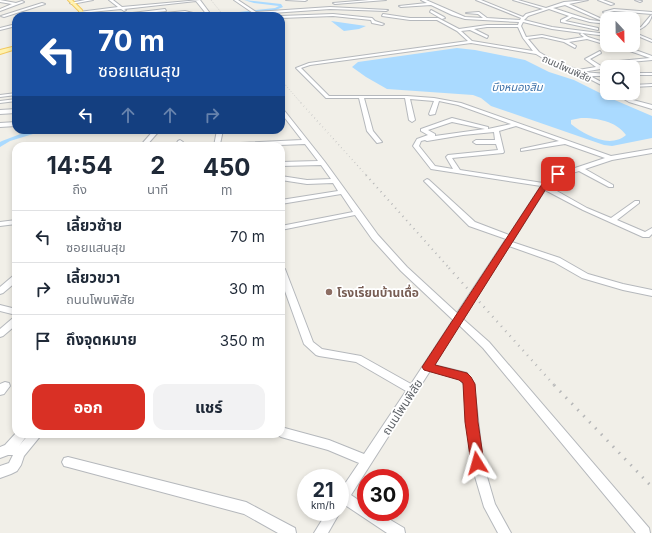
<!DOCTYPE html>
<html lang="th">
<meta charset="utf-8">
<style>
body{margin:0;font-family:Inter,"Noto Sans Thai",sans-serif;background:#f2f2f3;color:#1f2937;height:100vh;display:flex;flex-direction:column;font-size:15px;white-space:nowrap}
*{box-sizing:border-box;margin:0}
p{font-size:13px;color:#747a83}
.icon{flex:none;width:22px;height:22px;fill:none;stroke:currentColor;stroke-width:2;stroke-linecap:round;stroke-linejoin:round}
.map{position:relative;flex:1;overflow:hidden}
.side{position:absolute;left:12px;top:142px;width:273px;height:296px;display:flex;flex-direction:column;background:#fff;border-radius:12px;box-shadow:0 2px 6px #0003}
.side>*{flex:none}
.top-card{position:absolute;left:12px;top:12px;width:273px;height:122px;border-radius:12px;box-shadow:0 2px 6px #0003;background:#1a4fa0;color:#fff;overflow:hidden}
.needle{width:26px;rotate:158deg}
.tools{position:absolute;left:600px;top:12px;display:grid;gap:8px}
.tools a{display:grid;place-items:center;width:40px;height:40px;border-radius:8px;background:#fff;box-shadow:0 2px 6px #0003;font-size:20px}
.speed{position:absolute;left:297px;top:469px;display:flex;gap:8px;font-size:20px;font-weight:700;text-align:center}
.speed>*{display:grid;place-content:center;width:52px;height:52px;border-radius:50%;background:#fff;box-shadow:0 2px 6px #0003;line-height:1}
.speed small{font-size:10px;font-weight:400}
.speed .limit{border:6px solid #d22;background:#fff;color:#111}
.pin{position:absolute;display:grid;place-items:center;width:34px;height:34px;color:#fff;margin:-17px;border-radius:8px;box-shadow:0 2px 6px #0006}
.me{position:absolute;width:44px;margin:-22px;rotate:352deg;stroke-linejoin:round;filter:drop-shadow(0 0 3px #0008)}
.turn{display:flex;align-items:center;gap:14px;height:84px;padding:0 20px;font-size:18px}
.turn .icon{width:52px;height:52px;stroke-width:2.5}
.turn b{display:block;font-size:28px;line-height:34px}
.lanes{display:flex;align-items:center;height:38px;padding:0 20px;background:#0003;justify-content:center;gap:20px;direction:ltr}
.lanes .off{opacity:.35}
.eta{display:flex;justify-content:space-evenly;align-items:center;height:68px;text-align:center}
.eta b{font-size:24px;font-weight:700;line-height:28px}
.cta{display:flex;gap:8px;margin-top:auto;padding:8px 20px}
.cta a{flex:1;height:46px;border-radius:12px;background:#d93025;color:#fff;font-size:16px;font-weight:700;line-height:46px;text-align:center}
.cta a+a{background:#f2f2f3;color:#1f2937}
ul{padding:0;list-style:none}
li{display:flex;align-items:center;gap:12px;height:52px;padding:0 20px;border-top:1px solid #e0e1e3}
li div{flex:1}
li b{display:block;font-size:15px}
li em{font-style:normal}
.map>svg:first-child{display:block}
</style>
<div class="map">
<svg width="652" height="533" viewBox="0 0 652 533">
<rect width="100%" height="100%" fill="#f1efe8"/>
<g fill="#aadaff" fill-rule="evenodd">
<polygon points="331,21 366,26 359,29 344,31"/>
<path d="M 457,48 L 475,50 L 525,60 L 549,72 L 574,80 L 610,98 L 652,116 L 652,138 L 612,146 L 604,145 L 491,106 L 481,98 L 473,95 L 387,89 L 366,77 L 352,67 L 358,62 ZM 581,118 C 597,118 616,121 626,135 C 610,149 585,135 571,124 L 571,120 Z"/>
</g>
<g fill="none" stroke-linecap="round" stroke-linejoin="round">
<g fill="#aadaff" fill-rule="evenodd">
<polygon points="244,0 281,4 283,7 276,10 239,14 237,15 238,16 234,16 234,13 239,12 275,8 279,6 254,3"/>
<polygon points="31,130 38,130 33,134 10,141 0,147 0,142 2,141"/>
</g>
<defs>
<g id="minor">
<polygon points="0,0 16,3 22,1 24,2 0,11 0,9 12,4 0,2"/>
<polygon points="85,0 93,0 72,4 70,3"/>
<polygon points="109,0 113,0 122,7 200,0 212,16 208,16 196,1 124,9 126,10 124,11 121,9 81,13 79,12 118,7"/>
<polygon points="234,0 238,0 256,12 330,7 388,10 386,11 330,9 257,14 258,16 254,16 253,13"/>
<polygon points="286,0 307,0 305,1"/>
<polygon points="369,0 386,0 335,4 333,3"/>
<path d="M 421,0 L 426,0 L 465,17 L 483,18 L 478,14 L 466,13 L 479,12 L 487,18 L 520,20 L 521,18 L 476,0 L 481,0 L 523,17 L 526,14 L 543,9 L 513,0 L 518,0 L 546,8 L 564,2 L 588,0 L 569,4 L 602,19 L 602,21 L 565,5 L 553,8 L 590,20 L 607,22 L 607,24 L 590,22 L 572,17 L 565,21 L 598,28 L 598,30 L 561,22 L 561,20 L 569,16 L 549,9 L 528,16 L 524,20 L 552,27 L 607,34 L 607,36 L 582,33 L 588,37 L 607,43 L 607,45 L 587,39 L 569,42 L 576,46 L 575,48 L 564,42 L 542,37 L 528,39 L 539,52 L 554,61 L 578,70 L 596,67 L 585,59 L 600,51 L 601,53 L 590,59 L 601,66 L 610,65 L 619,61 L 650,58 L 627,50 L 624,45 L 628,45 L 630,48 L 652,56 L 652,60 L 620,63 L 612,67 L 583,72 L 607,74 L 607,76 L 590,76 L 607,85 L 607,88 L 584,76 L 551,63 L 536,54 L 471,43 L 310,65 L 301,68 L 329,96 L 407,96 L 434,98 L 461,103 L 611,156 L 652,149 L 652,153 L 612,160 L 585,169 L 613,185 L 613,187 L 609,187 L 579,171 C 569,174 554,177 548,186 L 587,208 L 611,218 L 635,201 L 639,201 L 639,203 L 617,220 L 645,232 L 652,228 L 652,234 L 649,237 L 643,237 L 583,210 L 545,190 L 512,242 L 560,258 L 588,274 L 623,284 L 652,290 L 652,296 L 623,290 L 582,278 L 554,262 L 509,246 L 463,319 L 489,342 L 649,528 L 650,533 L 636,533 L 483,348 L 459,325 L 434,365 L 467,373 L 474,384 L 483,463 L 495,504 L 511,533 L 498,533 L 484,507 L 471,463 L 464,385 L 460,379 L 430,371 L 351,495 L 366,505 L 366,512 L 377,512 L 404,528 L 405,533 L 387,533 L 345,505 L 340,508 L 340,491 L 359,463 L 328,450 L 281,437 L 276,434 L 281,434 L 281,427 L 329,440 L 364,454 L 406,391 L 356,362 L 319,356 L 316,355 L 304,344 L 281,280 L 281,266 L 285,269 L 313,342 L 322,349 L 361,356 L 411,384 L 453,320 L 401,271 L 372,239 L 355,215 L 281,230 L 281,226 L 353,212 L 341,194 L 281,204 L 281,200 L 338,191 L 333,183 L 307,184 L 281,180 L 281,176 L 307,180 L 331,179 L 321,165 L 281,166 L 281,162 L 318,161 L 305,144 L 255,146 L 214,146 L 217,130 L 223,130 L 220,144 L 302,140 L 281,113 L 281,108 L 283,109 L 325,162 L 378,235 L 407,267 L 457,313 L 506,239 L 469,226 L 424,181 L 427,179 L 429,180 L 475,222 L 509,235 L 541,186 L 431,169 L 413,146 L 417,139 L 428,135 L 421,131 L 421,129 L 452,118 L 488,127 L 488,129 L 511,124 L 458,105 L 439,101 L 435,114 L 430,115 L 429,114 L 434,101 L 410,99 L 415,120 L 412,122 L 409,120 L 405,98 L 364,98 L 373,131 L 382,142 L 377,143 L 367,131 L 359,98 L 326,98 L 296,68 L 309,63 L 468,41 L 457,31 L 437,20 L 410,20 L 382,16 L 383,14 L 410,18 L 438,18 L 459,29 L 487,25 L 518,25 L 519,22 L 465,19 L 452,15 L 431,5 L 401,7 L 399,6 L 427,3 ZM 523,22 L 552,29 L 582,33 L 580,34 L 584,37 L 565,40 L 542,35 L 526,37 L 521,26 ZM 487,27 L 518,27 L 523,38 L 533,51 L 472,41 L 461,31 L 470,30 L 487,38 L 488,36 L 474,29 ZM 452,122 L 485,129 L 435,136 L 435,134 L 428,130 ZM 516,126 L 559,141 L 521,149 L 521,151 L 565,144 L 605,158 L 557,174 L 543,183 L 460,170 L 452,158 L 503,153 L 504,152 L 499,131 ZM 494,132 L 495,140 L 476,140 L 473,142 L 476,144 L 496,144 L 498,150 L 448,155 L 446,157 L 453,169 L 435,166 L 419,146 L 421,141 L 425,140 L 427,141 L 463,135 Z"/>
<polygon points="598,0 603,0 614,4 611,5"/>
<polygon points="635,0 642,1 640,2"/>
<polygon points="42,3 45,4 4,17 1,16"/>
<polygon points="165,9 166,11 126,15 124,14"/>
<path d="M 614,9 L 652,12 C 652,23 643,29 633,32 L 652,40 L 652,42 L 633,34 L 633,30 L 641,27 L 652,14 L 614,11 L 605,13 L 603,12 Z"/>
<polygon points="431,10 444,17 445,18 442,19 430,12"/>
<polygon points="185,11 197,14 195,15 185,13 167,14 165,13"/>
<polygon points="333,14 372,18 375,21 384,24 382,25 372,23 371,20 333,16 281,18 281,16"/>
<polygon points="16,24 16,26 0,30 0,28"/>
<rect x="633" y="73" width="19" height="2"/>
<polygon points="652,84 652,86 633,87 633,85"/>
<polygon points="16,93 16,95 0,97 0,95"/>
<polygon points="614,93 620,93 633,100 652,105 652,109 629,102"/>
<polygon points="16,99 16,101 0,103 0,101"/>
<polygon points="16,109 16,113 0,114 0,110"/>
<polygon points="16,122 16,126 0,127 0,123"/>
<polygon points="154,130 160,130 146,146 140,146"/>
<polygon points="180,140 183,142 181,146 175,146 178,141"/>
<polygon points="16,220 16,224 0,226 0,222"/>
<polygon points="16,275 16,282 3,293 0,294 0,287 13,276"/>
<polygon points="0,305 16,309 16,315 0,311"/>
<polygon points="16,317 16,325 3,336 0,337 0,329 13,318"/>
<polygon points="5,382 9,383 10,386 4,394 0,395 0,384"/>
<polygon points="16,433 16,434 28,434 19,446 29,434 42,434 24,456 21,465 17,471 11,474 0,478 0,466 9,463 13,455 8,455 0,458 0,447 5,445"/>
<polygon points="68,457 246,502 295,528 296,533 278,533 244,514 68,467 64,466 62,462 64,458"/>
<polygon points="340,511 340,512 328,533 314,533 327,512"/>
</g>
<g id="major">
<polygon points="68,0 72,0 82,10 84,16 80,16 79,11"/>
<polygon points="16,46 16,49 0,54 0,50"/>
</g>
</defs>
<use href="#minor" stroke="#b5b8bc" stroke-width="2"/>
<use href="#major" stroke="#f2c960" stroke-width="2"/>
<use href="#minor" fill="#fff" fill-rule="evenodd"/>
<use href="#major" fill="#fff2af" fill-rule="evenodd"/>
<g stroke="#b6b7b8" stroke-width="1" stroke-dasharray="0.5 2" stroke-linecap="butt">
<polyline points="211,0 224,16"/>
<polyline points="281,80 302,104"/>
</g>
<polyline stroke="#b6b7b8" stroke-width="1.5" stroke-dasharray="0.5 3.5" stroke-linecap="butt" points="301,103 367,176"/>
<polyline stroke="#b6b7b8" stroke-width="2" stroke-dasharray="1 4.5" stroke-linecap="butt" points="366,175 450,269"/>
<polyline stroke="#b6b7b8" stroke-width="2.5" stroke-dasharray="1 5.5" stroke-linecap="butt" points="449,268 555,386"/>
<polyline stroke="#b6b7b8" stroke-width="3" stroke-dasharray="1.5 7" stroke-linecap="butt" points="554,385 652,487"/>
</g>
<polygon fill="#d93025" stroke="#8d1f18" points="558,172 562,174 549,184 544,192 435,365 467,373 471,377 475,384 478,422 484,463 482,467 477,469 473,467 471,463 465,422 463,383 459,380 424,370 422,367 544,181"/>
<circle fill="#8d6e63" stroke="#fff" stroke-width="1.5" cx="329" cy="292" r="4"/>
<g text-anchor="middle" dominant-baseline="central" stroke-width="3.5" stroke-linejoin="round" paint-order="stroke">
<g font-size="10" fill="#5f6368" stroke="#fff">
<text transform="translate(567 68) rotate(24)">ถนนโพนพิสัย</text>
</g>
<g font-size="11" font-style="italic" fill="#4174aa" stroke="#fff">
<text x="517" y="87">บึงหนองสิม</text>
</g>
<g font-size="12" font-weight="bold" fill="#785e54" stroke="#fff" text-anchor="start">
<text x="337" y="292">โรงเรียนบ้านเดื่อ</text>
</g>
<g font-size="12" fill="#5f6368" stroke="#fff">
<text transform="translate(402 407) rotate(-57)">ถนนโพนพิสัย</text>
</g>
</g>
</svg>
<div class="tools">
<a><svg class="needle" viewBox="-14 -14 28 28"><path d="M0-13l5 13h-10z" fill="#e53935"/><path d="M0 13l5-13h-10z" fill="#747a83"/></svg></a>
<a><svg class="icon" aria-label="search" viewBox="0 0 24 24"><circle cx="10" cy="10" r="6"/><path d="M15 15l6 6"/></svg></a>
</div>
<div class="speed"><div>21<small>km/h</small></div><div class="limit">30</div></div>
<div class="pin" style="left:558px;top:174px;background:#d93025"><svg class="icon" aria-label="arrive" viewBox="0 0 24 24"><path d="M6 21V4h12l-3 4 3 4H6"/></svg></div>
<svg class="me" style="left:477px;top:463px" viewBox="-20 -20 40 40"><path d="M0-17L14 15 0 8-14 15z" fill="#d93025" stroke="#fff" stroke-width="4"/></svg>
<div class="top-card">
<div class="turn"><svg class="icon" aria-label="left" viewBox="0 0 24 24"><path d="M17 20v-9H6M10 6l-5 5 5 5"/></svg><div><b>70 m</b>ซอยแสนสุข</div></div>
<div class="lanes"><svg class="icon" aria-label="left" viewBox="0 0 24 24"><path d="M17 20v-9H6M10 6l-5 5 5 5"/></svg><svg class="icon off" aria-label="ahead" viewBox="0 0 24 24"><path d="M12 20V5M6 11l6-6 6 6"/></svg><svg class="icon off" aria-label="ahead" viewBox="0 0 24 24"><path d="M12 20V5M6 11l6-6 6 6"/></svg><svg class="icon off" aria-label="right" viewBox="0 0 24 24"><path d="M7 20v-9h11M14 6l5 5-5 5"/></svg></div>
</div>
<section class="side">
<div class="eta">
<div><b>14:54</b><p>ถึง</p></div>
<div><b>2</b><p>นาที</p></div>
<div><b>450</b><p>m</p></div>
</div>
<ul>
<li><svg class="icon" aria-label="left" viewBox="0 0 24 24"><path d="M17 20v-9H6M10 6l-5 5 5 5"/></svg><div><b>เลี้ยวซ้าย</b><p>ซอยแสนสุข</p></div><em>70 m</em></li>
<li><svg class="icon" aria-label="right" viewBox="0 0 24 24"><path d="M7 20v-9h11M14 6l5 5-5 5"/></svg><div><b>เลี้ยวขวา</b><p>ถนนโพนพิสัย</p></div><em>30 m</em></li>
<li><svg class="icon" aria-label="arrive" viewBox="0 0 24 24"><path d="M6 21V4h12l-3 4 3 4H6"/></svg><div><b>ถึงจุดหมาย</b></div><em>350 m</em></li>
</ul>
<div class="cta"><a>ออก</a><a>แชร์</a></div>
</section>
</div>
